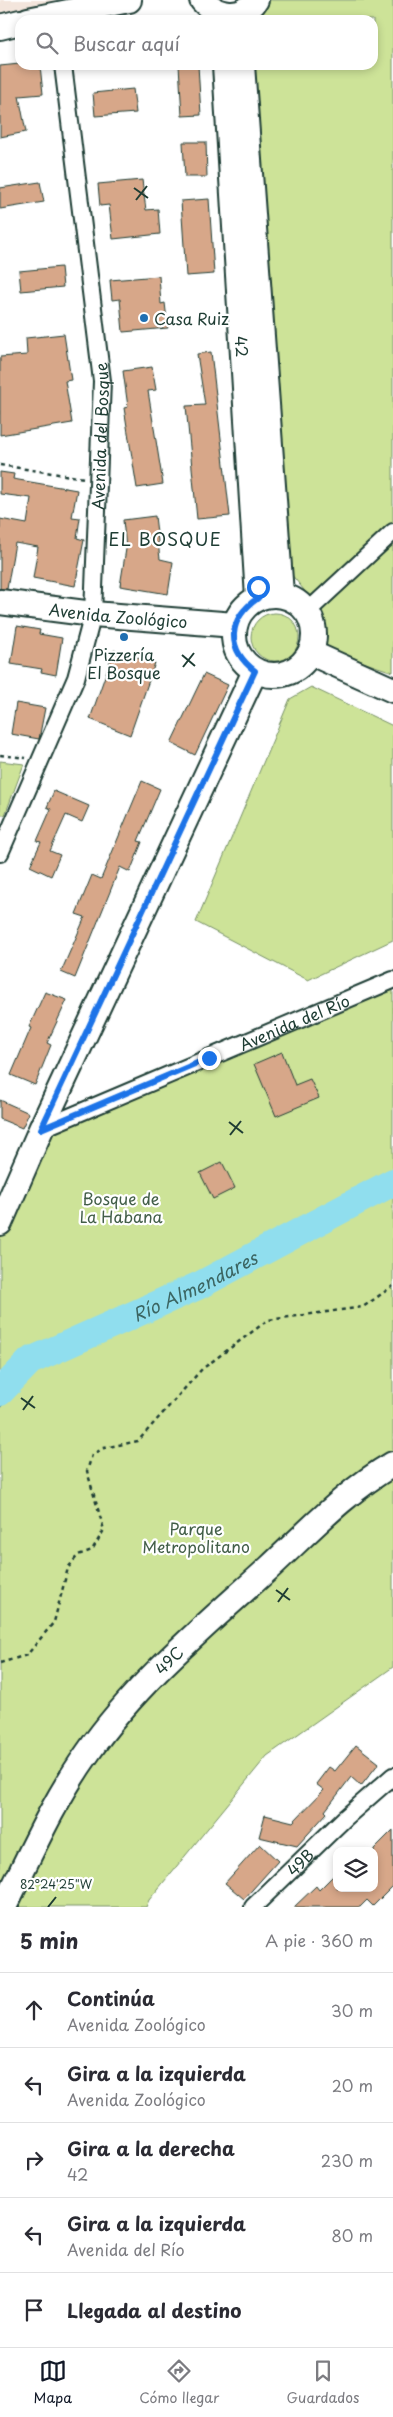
<!DOCTYPE html>
<html lang="es">
<meta charset="utf-8">
<style>
body{margin:0;font-family:"Playpen Sans",sans-serif;background:#f2f2f3;color:#2b2b33}
.controls{position:absolute;right:15px;bottom:15px;display:grid;overflow:hidden;border-radius:10px;box-shadow:0 2px 8px #0003}
.controls button{width:45px;height:45px;display:grid;place-items:center;padding:0;border:0;border-bottom:1px solid #e1e1e2;background:#fff;color:#2b2b33;font:25px sans-serif}
.stop{position:absolute;width:15px;height:15px;margin:-11px;border:4px solid #1a73e8;border-radius:50%;background:#fff}
.stop.end{background:#1a73e8;border-color:#fff;box-shadow:0 1px 5px #0008}
.list{margin:0;padding:0;list-style:none}
h2{display:flex;justify-content:space-between;align-items:center;height:65px;margin:0;padding:0 20px;font-size:21px}
h2 small{font-size:16px;font-weight:400;color:#7c7c81}
.list li{display:grid;grid-template-columns:32px 1fr auto;gap:15px;align-items:center;box-sizing:border-box;height:75px;padding:0 20px;border-top:1px solid #e1e1e2}
.list b{display:block;font-size:19px;white-space:nowrap}
.list p{margin:0;font-size:16px;white-space:nowrap;color:#7c7c81}
.list em{font-size:16px;font-style:normal;color:#7c7c81}
.icon{flex:none;width:28px;height:28px;fill:none;stroke:currentColor;stroke-width:2;stroke-linecap:round;stroke-linejoin:round}
.map{position:relative;flex:none;width:393px;height:1907px;overflow:hidden}
.search{position:absolute;background:#fff;box-shadow:0 2px 8px #0003;left:15px;right:15px;top:15px;height:55px;display:flex;align-items:center;gap:12px;box-sizing:border-box;padding:0 18px;border-radius:15px;color:#7c7c81;font-size:19px}
.sheet{height:440px;background:#fff}
nav{display:flex;justify-content:space-around;align-items:center;box-sizing:border-box;height:70px;border-top:1px solid #e1e1e2;background:#fff;font-size:14px;color:#7c7c81}
nav a{display:grid;justify-items:center;gap:2px}
nav .on{color:#111827}
.map>svg:first-child{display:block}
.built{fill:#f3e5dc}
.green{fill:#cde398;stroke:#769066}
.water{fill:#90deee;stroke:#639ea4}
.lines{fill:none;stroke-linecap:round;stroke-linejoin:round}
.river{stroke:#90deee;stroke-width:28}
.building{fill:#d7a789;stroke:#1f3d34}
.street-casing{stroke:#1f3d34;stroke-width:20}
.secondary-casing{stroke:#1f3d34;stroke-width:28}
.path{stroke:#1f3d34;stroke-width:2.5;stroke-dasharray:4 4;stroke-linecap:butt}
.street{stroke:#fff;stroke-width:16}
.secondary{stroke:#fff;stroke-width:24}
.route{stroke:#1a73e8;stroke-width:6}
.ticks{fill:none;stroke:#1f3d34;stroke-width:2}
.poi-dot{fill:#1f6fb2;stroke:#fff;stroke-width:2}
.labels{text-anchor:middle;dominant-baseline:central;stroke-width:4.5;stroke-linejoin:round;paint-order:stroke}
.poi-label{font-size:16px;fill:#1f3d34;stroke:#fff;text-anchor:start}
.street-label{font-size:16px;fill:#1f3d34;stroke:#fff}
.park-label{font-size:16px;fill:#425e48;stroke:#fff}
.neighbourhood-label{font-size:18px;letter-spacing:1px;fill:#1f3d34;stroke:#fff}
.water-label{font-size:18px;font-style:italic;fill:#3b6562;stroke:#fff}
.ticks-label{font-size:12px;text-anchor:middle;fill:#1f3d34;stroke:#fff;stroke-width:4.5;stroke-linejoin:round;paint-order:stroke}
</style>
<div class="map">
<svg width="393" height="1907" viewBox="0 0 393 1907">
<rect width="100%" height="100%" fill="#fff"/>
<filter id="ink" filterUnits="userSpaceOnUse"><feTurbulence type="fractalNoise" baseFrequency=".02" numOctaves="2"/><feDisplacementMap in="SourceGraphic" scale="10" xChannelSelector="R" yChannelSelector="G"/><feConvolveMatrix kernelMatrix="1 2 1 2 8 2 1 2 1" color-interpolation-filters="sRGB"/></filter>
<g filter="url(#ink)">
<path class="built" d="M0,0H58L0,15Z"/>
<path class="green" d="M258,0H393V672L326,650L316,605L283,564L245,65H373V20H242Z
M251 637a24 24 0 1 1 48 0a24 24 0 1 1-48 0Z
M311,687L393,726V940L308,980L196,922L290,699Z
M0,761L24,764L5,815H0Z
M393,981V1667L267,1756L149,1900L146,1907H0V1408L11,1396L29,1362L0,1382V1211L41,1129Z"/>
<path class="water" d="M30,1361L11,1396L0,1408V1382Z"/>
<g class="lines">
<path class="river" id="s1" d="M0,1392L30,1361L200,1285L393,1182"/>
</g>
<path class="building" d="M20,64L40,65L43,94L19,96L26,132L0,137V66Z
M179,65H198L201,115L182,116Z
M133,89L136,113L95,116L93,93Z
M183,142H206L207,177H185Z
M142,180L146,210L158,209L160,234L113,239L109,205L100,206L98,184Z
M40,182L44,202L0,209V188Z
M209,199L214,274L186,276L181,201Z
M61,267L63,287L21,291L19,271Z
M159,276L161,304L165,303L168,328L123,332L120,299L112,300L110,280Z
M64,334L71,380L65,381L72,423L0,435V357L27,355L26,338Z
M211,352L230,516L197,519L186,406L205,405L197,354Z
M152,367L156,390L148,391L163,484L137,488L124,408L128,407L123,371Z
M0,472L14,474L13,479L77,490L72,517L80,518L77,538L84,540L75,586L33,578L38,547L15,543L7,589H0V519L27,524L31,498L0,494Z
M155,516L160,559L173,562L168,594L120,586L126,549L123,520Z
M17,626L40,630L39,634L62,638L56,675L41,672L42,669L11,664Z
M114,650L155,663L130,735L90,719Z
M204,674L228,685L195,755L171,743Z
M16,703L45,708L39,739L11,734Z
M142,781L160,789L138,841L142,842L130,872L120,867L75,978L61,972L85,917L76,914L92,875L101,879Z
M54,791L89,806L82,822L66,815L50,851L60,855L51,876L30,866L41,842L37,841L51,809L47,807Z
M45,992L67,1000L47,1043L51,1045L35,1085L11,1075L31,1028L29,1027Z
M282,1052L295,1085L310,1079L319,1098L276,1116L254,1064Z
M0,1100L29,1113L22,1128L0,1119Z
M222,1162L235,1188L213,1199L200,1173Z
M356,1745L379,1763L361,1786L351,1777L325,1811L327,1813L297,1846L259,1837L265,1815L293,1822L324,1790L316,1784L329,1767L335,1771Z
M393,1830V1886L373,1906L367,1900L360,1907H294L316,1886L319,1890L337,1872V1888H374V1849Z
M260,1844L278,1861L244,1899L225,1883Z"/>
<g class="lines">
<defs>
<g id="street">
<path d="M307,612L393,532"/>
<path id="s2" d="M0,853L76,678L93,614L102,381L63,65"/>
<path id="s3" d="M41,1129L393,980"/>
<path id="s4" d="M253,1907L345,1818L393,1776"/>
</g>
<g id="secondary">
<path d="M202,0C216,16 243,21 256,0"/>
<path d="M28,20L129,0"/>
<path d="M0,27L20,22"/>
<path id="s5" d="M225,65L258,598"/>
<path d="M242,65L281,594"/>
<circle cx="274" cy="635" r="40"/>
<path id="s6" d="M0,602L93,614L235,625"/>
<path d="M311,653L393,690"/>
<path d="M0,1223L41,1129L255,671"/>
<path id="s7" d="M4,1907C30,1855 53,1802 87,1754C136,1683 205,1626 269,1568C308,1532 346,1491 393,1464"/>
</g>
</defs>
<use href="#street" class="street-casing"/>
<use href="#secondary" class="secondary-casing"/>
<path class="path" d="M0,465L84,478
M0,755L26,758
M0,1663L27,1655L54,1622L68,1568L78,1555L92,1550L104,1530L87,1471L92,1455L104,1448L138,1441L202,1369L268,1320L363,1307L393,1286"/>
<use href="#street" class="street"/>
<use href="#secondary" class="secondary"/>
</g>
</g>
<g class="lines" filter="url(#ink)">
<path class="route" d="M209,1058L41,1129L255,671C225,648 228,619 258,598V587"/>
</g>
<path class="ticks" d="M134,188L148,198M136,200L147,186M182,655L195,666M183,667L194,653M229,1122L243,1133M230,1135L241,1121M21,1398L35,1408M23,1410L33,1396M276,1590L290,1600M278,1602L288,1588M48,1907L56,1897"/>
<g class="poi-dot">
<circle cx="144" cy="318" r="5"/>
<circle cx="124" cy="637" r="5"/>
</g>
<g class="labels">
<g class="poi-label">
<text x="154" y="318">Casa Ruiz</text>
<text x="124" y="654" text-anchor="middle">Pizzería<tspan x="124" dy="18">El Bosque</tspan></text>
</g>
<g class="street-label">
<text stroke="none"><textPath href="#s5" startOffset="282">42</textPath></text>
<text stroke="none"><textPath href="#s2" startOffset="435">Avenida del Bosque</textPath></text>
<text stroke="none"><textPath href="#s6" startOffset="119">Avenida Zoológico</textPath></text>
<text stroke="none"><textPath href="#s3" startOffset="275">Avenida del Río</textPath></text>
<text stroke="none"><textPath href="#s7" startOffset="299">49C</textPath></text>
<text stroke="none"><textPath href="#s4" startOffset="65">49B</textPath></text>
</g>
<g class="park-label">
<text x="121" y="1198">Bosque de<tspan x="121" dy="18">La Habana</tspan></text>
<text x="196" y="1528">Parque<tspan x="196" dy="18">Metropolitano</tspan></text>
</g>
<g class="neighbourhood-label">
<text x="165" y="538">EL BOSQUE</text>
</g>
<g class="water-label">
<text stroke="none"><textPath href="#s1" startOffset="224">Río Almendares</textPath></text>
</g>
</g>
<g class="ticks-label">
<text x="56" y="1889">82°24'25"W</text>
</g>
</svg>
<div class="controls">
<button><svg class="icon" aria-label="layers" viewBox="0 0 24 24"><path d="M12 4l9 5-9 5-9-5zM3 14l9 5 9-5"/></svg></button>
</div>
<div class="stop" style="left:258px;top:587px"></div>
<div class="stop end" style="left:209px;top:1058px"></div>
<div class="search"><svg class="icon" aria-label="search" viewBox="0 0 24 24"><circle cx="10" cy="10" r="6"/><path d="M15 15l6 6"/></svg>Buscar aquí</div>
</div>
<section class="sheet">
<h2>5 min<small>A pie · 360 m</small></h2>
<ul class="list">
<li><svg class="icon" aria-label="ahead" viewBox="0 0 24 24"><path d="M12 20V5M6 11l6-6 6 6"/></svg><div><b>Continúa</b><p>Avenida Zoológico</p></div><em>30 m</em></li>
<li><svg class="icon" aria-label="left" viewBox="0 0 24 24"><path d="M17 20v-9H6M10 6l-5 5 5 5"/></svg><div><b>Gira a la izquierda</b><p>Avenida Zoológico</p></div><em>20 m</em></li>
<li><svg class="icon" aria-label="right" viewBox="0 0 24 24"><path d="M7 20v-9h11M14 6l5 5-5 5"/></svg><div><b>Gira a la derecha</b><p>42</p></div><em>230 m</em></li>
<li><svg class="icon" aria-label="left" viewBox="0 0 24 24"><path d="M17 20v-9H6M10 6l-5 5 5 5"/></svg><div><b>Gira a la izquierda</b><p>Avenida del Río</p></div><em>80 m</em></li>
<li><svg class="icon" aria-label="arrive" viewBox="0 0 24 24"><path d="M6 21V4h12l-3 4 3 4H6"/></svg><div><b>Llegada al destino</b></div></li>
</ul>
</section>
<nav>
<a class="on"><svg class="icon" aria-label="map" viewBox="0 0 24 24"><path d="M3 6l6-2 6 2 6-2v14l-6 2-6-2-6 2zM9 4v14M15 6v14"/></svg>Mapa</a>
<a><svg class="icon" aria-label="directions" viewBox="0 0 24 24"><path d="M12 3l9 9-9 9-9-9zM9 14v-3h6M13 9l2 2-2 2"/></svg>Cómo llegar</a>
<a><svg class="icon" aria-label="saved" viewBox="0 0 24 24"><path d="M7 4h10v16l-5-4-5 4z"/></svg>Guardados</a>
</nav>
